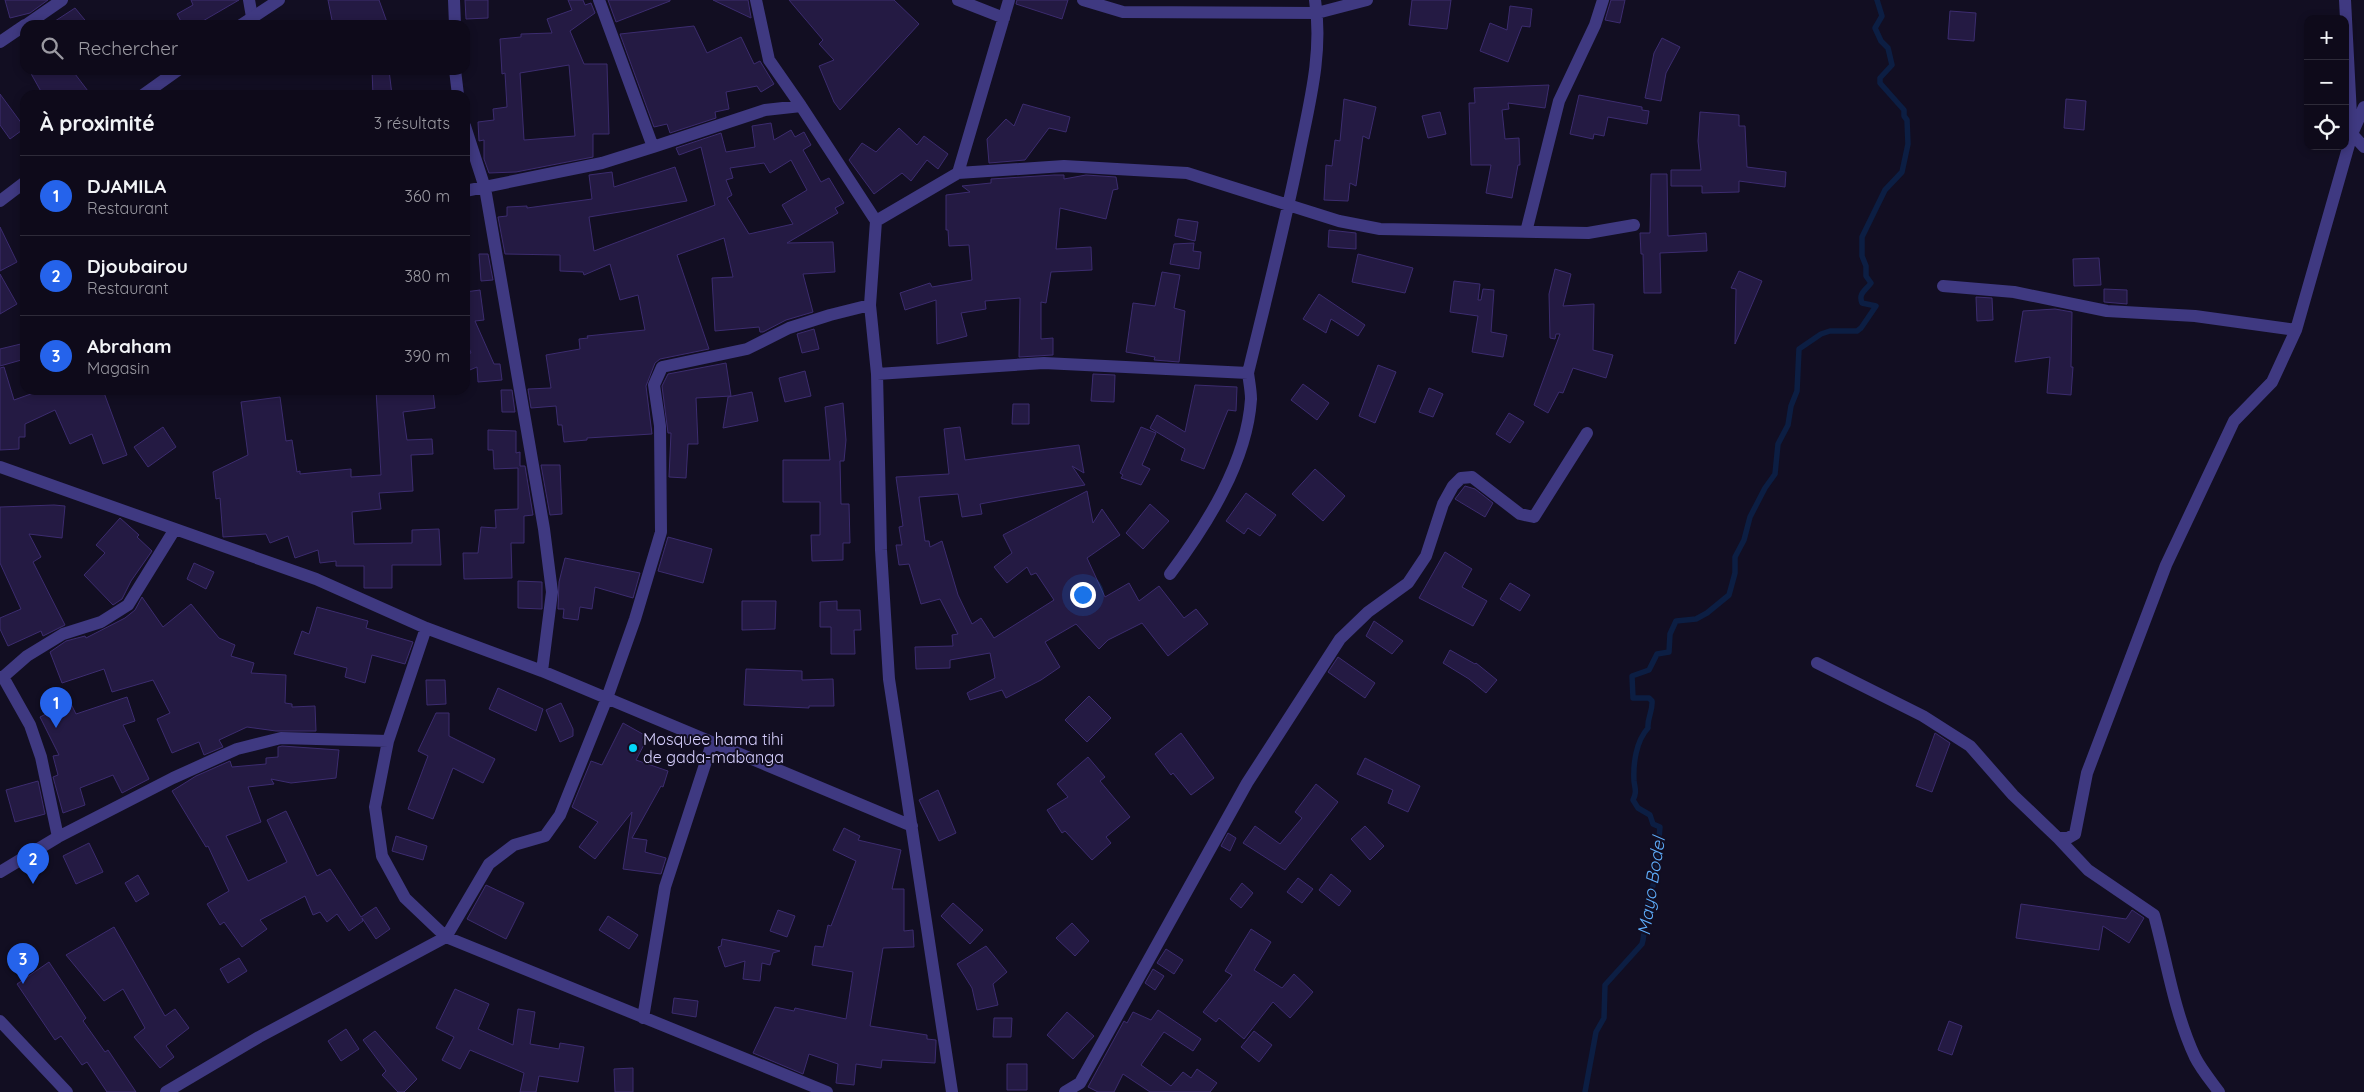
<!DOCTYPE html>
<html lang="fr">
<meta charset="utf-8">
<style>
body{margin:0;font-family:Quicksand,sans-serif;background:#171323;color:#f1f3f6}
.controls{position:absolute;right:15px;top:15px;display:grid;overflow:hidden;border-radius:10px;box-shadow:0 2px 8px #0003}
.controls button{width:45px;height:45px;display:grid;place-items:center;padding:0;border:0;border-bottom:1px solid #2e2b39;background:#0e0a1a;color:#f1f3f6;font:25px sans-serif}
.you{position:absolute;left:1082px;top:594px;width:18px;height:18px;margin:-12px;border:4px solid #fff;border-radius:50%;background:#1a73e8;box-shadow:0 0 0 8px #1a73e833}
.badge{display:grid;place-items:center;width:32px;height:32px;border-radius:50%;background:#2563eb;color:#fff;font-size:16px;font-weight:700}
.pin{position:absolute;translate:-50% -41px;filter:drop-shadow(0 1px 2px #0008)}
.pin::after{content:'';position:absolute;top:26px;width:18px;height:15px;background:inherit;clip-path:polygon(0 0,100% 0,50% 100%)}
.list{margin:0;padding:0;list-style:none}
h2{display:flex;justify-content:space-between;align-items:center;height:65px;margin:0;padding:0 20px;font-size:21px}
h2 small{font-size:16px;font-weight:400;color:#9b9aa2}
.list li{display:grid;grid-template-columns:32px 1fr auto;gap:15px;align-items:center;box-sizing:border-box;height:80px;padding:0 20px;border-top:1px solid #2e2b39}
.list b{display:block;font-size:19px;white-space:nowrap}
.list p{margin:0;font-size:16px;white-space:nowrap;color:#9b9aa2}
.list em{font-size:16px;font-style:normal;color:#9b9aa2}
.icon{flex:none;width:28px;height:28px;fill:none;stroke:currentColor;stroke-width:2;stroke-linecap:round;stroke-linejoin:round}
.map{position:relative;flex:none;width:2364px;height:1092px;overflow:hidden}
.search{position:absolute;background:#0e0a1a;box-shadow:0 2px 8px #0003;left:20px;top:20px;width:450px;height:55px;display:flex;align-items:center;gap:12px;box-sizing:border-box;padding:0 18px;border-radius:15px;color:#9b9aa2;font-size:19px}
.panel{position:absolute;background:#0e0a1a;box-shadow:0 2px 8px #0003;left:20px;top:90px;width:450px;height:305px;border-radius:15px}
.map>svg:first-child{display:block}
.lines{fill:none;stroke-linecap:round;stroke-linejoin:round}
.stream{stroke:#0c1e43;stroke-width:5.5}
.building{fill:#241a43;stroke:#3c2c6f;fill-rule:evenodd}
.minor{stroke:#3f3981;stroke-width:12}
.tertiary{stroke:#3f3981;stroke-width:12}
.poi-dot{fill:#03d6f8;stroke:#120e22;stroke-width:2}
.labels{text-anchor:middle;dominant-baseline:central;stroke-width:4;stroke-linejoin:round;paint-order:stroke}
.poi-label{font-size:16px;fill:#d7d0ff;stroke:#120e22;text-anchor:start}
.water-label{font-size:18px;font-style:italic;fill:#5faefd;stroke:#120e22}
</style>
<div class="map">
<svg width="2364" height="1092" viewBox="0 0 2364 1092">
<rect width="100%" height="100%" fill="#120e22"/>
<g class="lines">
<path class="stream" d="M1585,1092L1596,1032L1604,1018L1605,985L1642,944L1643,940L1648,904L1656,874L1660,827L1653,824L1650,815L1638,808L1633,800C1637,792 1635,789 1634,781C1633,764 1636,741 1648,728C1647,718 1653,711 1652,701L1649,698H1633L1632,676L1649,670L1657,654L1669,652L1670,634L1676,621L1696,619L1707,613L1729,595L1735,573V557L1744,540L1750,517L1765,488L1775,474L1778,444L1788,425L1791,406L1797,391L1799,349L1821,334L1830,331H1857L1861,328L1876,306L1862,303C1858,293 1866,290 1871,283L1866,276V266L1862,256V237L1885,190L1902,172L1908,144L1907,120L1904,116V110L1880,83V78L1892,65L1888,48L1881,41L1875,28L1882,16L1877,0"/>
</g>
<path class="building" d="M5,0H48L30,13L10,18Z
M191,0H239L196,25H183L177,14L193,5Z
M328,0H379L388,25H333Z
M465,0H488V18L466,19Z
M568,0H583L585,5L591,3L595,13L570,31L584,64H607L609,134H593V157L516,172L489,173L484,159V140L479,141L478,122L494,120L493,109L507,107L505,73L502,74L500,39L521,37V34L552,33L547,19L572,10ZM569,65L575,136L524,140L520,73Z
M608,0H670V1L616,22Z
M713,0H748L751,17V18Z
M789,0H894L919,24L840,110L834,102L819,66L834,60L819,44L823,40Z
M1017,0H1068L1062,19L1016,4Z
M1412,0H1451L1447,29L1409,25Z
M1611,0H1625L1620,23L1605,20Z
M1510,6L1532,9L1530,27L1522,26L1508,62L1480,51L1490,23L1507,30Z
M75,8L89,25H49Z
M1950,11L1976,13L1974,41L1948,39Z
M694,26L707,53L741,37L754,64L760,61L774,84L761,92L757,86L726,92L729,109L715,112L716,118L670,133L667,124L654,127L620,34Z
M1662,38L1680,47L1666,73L1661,101L1645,98L1654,53Z
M29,70H72L91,95H43Z
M372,70H389L392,95H373Z
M1549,85L1545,108L1508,103L1509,109L1502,110L1505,139L1519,138L1520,165H1518L1512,198L1486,193L1491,165H1471L1469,103H1475L1474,88Z
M0,94L25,128L10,139L0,125Z
M1579,95L1642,107V110L1649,111L1647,124L1608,117L1604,136L1594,134L1593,139L1570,134Z
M1344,99L1376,107L1369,139L1363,136L1356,186L1350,183L1348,201L1324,200L1326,165L1332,166L1335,140L1340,141Z
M2066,99L2086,101L2084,130L2064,128Z
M1023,104L1070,117L1066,132L1049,128L1025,160L989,163L987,139L1006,119L1014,126Z
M1440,112L1446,134L1428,138L1422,116Z
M1700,112L1739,115V126H1745L1747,167L1786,172L1785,187L1739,181V192L1702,193V186H1671V170H1701L1698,141Z
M771,123L774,140L791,130L795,137L804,132L811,145L803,150L821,182L829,178L844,203L835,208L838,213L787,243L833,242L835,272L803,274L813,312L786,320L763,332H760L759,327L715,331L712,278L733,277L724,238L677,255L709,349L660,359L655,363L646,386L652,434L587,438V440L564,442L562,425H558L556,406L531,408L528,389L551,388L546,355L580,349L579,339L588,338L587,336L645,330L638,295L620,300L610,264L584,275L583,272L560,271V255L505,254L498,217L507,216V207L527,206V208L592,199L589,175L612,172L614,187L675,167L687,201L589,217L594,251L715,205L701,147L679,155L676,148L721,133L726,152L755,147L752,126ZM791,160L807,190L782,205L793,224L749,234L727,198L732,195L726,180L733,178L730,168L764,163L770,173Z
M899,128L917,145L924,136L948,154L938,169L927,160L911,181L902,173L874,194L849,160L862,143L876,152Z
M1651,174H1667L1668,236L1706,233L1707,251L1660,253L1661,293H1644L1643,254H1641L1640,233H1650Z
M1054,175H1064V179L1086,175L1116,177L1118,189L1113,190L1106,219L1060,208L1056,249L1091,247L1092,270L1051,272L1046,303L1041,302V339L1053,338V355L1019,357L1020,298L985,301L986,309L961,313L967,336L937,344L936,300L905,310L900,293L930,283L932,287L972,280L969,245L949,246L948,230H946V195L970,192L962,186L991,183V179Z
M1178,219L1198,222L1195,241L1175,236Z
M0,227L17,262L0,271Z
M1329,230L1356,233V249L1328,247Z
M1194,243L1193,251L1201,252L1199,269L1170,264L1174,244Z
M479,254H488L493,280L481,281Z
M1358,254L1413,268L1405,293L1352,282Z
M2099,258L2101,285L2074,286L2073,259Z
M1555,269L1571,274L1563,306L1594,304L1593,350L1613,355L1606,378L1573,368L1563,393L1559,392L1548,413L1534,405L1560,334H1556L1555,339L1550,338L1549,294Z
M1739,271L1762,281L1735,344L1736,289L1731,288Z
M1162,272L1180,275L1174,308L1185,311L1179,362L1154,360L1155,357L1126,352L1133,303L1155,306Z
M0,274L17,304L0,314Z
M1454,281L1480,284L1478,300H1481L1483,289L1494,290L1491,332L1507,335L1503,357L1472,352L1478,316L1450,312Z
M2104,289L2127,290V304L2104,302Z
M480,290L484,320L475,321L494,364H500L502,380L478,382L477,367L465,372V355L471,353L465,338V292Z
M1319,294L1365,325L1358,336L1331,319L1326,333L1303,319Z
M1976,297L1992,298L1993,320L1977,321Z
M2055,309L2072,312L2071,367H2073L2071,395L2047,393L2050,357L2015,362L2023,311Z
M814,329L819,349L802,353L797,334Z
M25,343V359L0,366V349Z
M726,363L731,396L696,398L698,444H688L686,478L669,477L671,433H668L662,386L668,374Z
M1378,365L1396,372L1375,423L1359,416Z
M4,367L14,400L42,390H103L127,455L103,464L92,434L70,444L55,410L25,424V437H19V449L0,450V368Z
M805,371L811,396L785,402L779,378Z
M1093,374L1115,375L1114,402L1091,401Z
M1303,384L1329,403L1317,420L1291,400Z
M1195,385L1237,387L1236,411L1228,410L1204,469L1181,460L1185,449L1150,428L1157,415L1185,432Z
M1429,388L1443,394L1433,417L1419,412Z
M376,390H407L408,394L433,391L435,408L403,412L407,440L432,439L433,454L411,455L413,491L379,493L381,509L352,512L354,544L412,543V530L439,529L441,565H392V588H364V566H336V561L320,563L318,550L295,558L288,536L270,543L266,534L223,537L220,498L216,499L213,472L248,455L241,402L280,397L286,441L292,440L297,472L300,471V474L351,469V477L381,475Z
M501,390H512L515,412H502Z
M752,392L758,421L723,428L728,397Z
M843,403L846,440L844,461H840L841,504H849L850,543H843V560L812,561L811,535H820V502H783V460H830L825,407Z
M1013,404H1029V424H1012Z
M1509,413L1524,422L1510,443L1496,434Z
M163,427L176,447L148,467L134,447Z
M960,427L965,460L1079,445L1084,473L1072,466L1085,485L980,504L982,514L962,517L958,494L919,497L925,541H929L930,547L942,541L958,595L972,624L981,618L994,638L1054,600L1036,573L1031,575L1027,567L1007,583L994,567L1012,553L1003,535L1087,491L1093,523L1102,509L1120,535L1087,558L1105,597L1129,583L1139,601L1159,586L1184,618L1196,609L1208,624L1168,656L1142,623L1108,640L1099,649L1076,624L1045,642L1060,667L1041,680L1006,698L1002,690L970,700L967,693L995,678L990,653L950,660V668L916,669L915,647L953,646L952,635L958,634L940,599L921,604L909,564L899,565L896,545H902L899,527L903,526L896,477L949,474L944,429Z
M1141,427L1156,433L1142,465L1150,469L1141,485L1121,478L1123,475L1120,473Z
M488,430L516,431V453L520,452V466H525L533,515L524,516V543H511L512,578L464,579L463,553H478L481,527L496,528L495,510L518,509V468L494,469L493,450H488Z
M541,465H560L562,514L550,515Z
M1315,469L1345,496L1323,521L1292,494Z
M1465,486L1475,489L1493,503L1485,517L1455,499Z
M1246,493L1276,515L1260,536L1248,528L1244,534L1226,521Z
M1150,504L1169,521L1143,549L1126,533Z
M54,505L65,506L62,538L29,534L41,557L33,562L65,625L43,636L41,631L8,646L0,629V618L21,609L0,563V507Z
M120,518L139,535L137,537L152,551L131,581L122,599L113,605L84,575L105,553L96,545Z
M668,537L712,549L703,583L658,571Z
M1445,552L1472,569L1462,587L1487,601L1473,626L1419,598Z
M565,558L640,573L633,598L595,587L592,609L580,607L578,620L563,618L564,609H558L559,582Z
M194,563L214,572L206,589L187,579Z
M518,581L542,582V609L518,608Z
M1510,583L1530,595L1520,611L1500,599Z
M142,597L163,627L191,604L219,638L235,645L231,656L254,663L251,673L286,675L285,703L292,704V707L315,706L316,731H276L247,727L219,740L223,747L204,755L199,742L172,753L157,719L170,713L153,680L112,692L104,669L62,683L50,652L66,641L85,636L86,638L125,618L135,610Z
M742,601H776L775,629L742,630Z
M837,601V610H860L861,630H854L855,654H831V627H820V602Z
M317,607L368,621L366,628L413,642L405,664L372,655L365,683L345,677L347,668L294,654L302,631L309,634Z
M1374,621L1403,641L1392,654L1366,636Z
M1450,650L1475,664L1476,663L1497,680L1486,693L1469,679L1443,663Z
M1338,657L1375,683L1365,698L1328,672Z
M746,669L802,671V680L833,679L834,706H809V708L744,705Z
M426,680H445L446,704L427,705Z
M498,688L543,709L536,731L489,709Z
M1089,696L1111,718L1087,742L1065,720Z
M127,697L135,721L123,725L149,779L122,793L113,775L80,788L85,805L63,813L53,777L58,775L53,756L59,755L40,717L70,702L76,714Z
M561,703L573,729V736L560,742L546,710Z
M436,713H449V736L495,759L483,783L453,768L433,819L408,809L428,756L418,751Z
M623,723L648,737L636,760L668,771L663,787L661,786L632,838L647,840L645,852L666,858L661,874L623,869L632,812L595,859L579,847L598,822L572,807L591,761L602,765Z
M1181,733L1214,778L1191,795L1173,773L1171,775L1155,754Z
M1935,733L1950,743L1932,792L1916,786Z
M282,746L339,750L336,778L291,783L271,779L274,784L248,787L261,822L226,836L248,881L287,862L267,820L286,811L317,876L330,869L361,917L376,907L390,929L376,939L362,918L363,921L349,931L337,914L327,922L320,912L313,915L305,896L260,920L267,929L242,947L224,922L220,925L207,904L229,891L208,846L206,847L172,791L196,776L230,761L232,767L266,764V758L278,757V747Z
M1088,757L1105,777L1100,781L1130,817L1106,837L1111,843L1092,860L1065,831L1062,833L1047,810L1068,797L1057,784Z
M1365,758L1420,786L1408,812L1388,803L1393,790L1357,774Z
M38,781L45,814L15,822L6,790Z
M1316,784L1338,802L1285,870L1243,843L1255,826L1280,844L1302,818L1295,812Z
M938,790L956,833L939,841L919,800Z
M1365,826L1384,846L1370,860L1351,839Z
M844,828L860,836L858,840L901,850L892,889H904V931L913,930L914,947L883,948L870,1026L927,1035V1039L936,1040V1043L935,1063L882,1060L881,1068L856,1064L854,1085L836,1083L838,1064L809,1054L803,1074L753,1053L775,1007L794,1011L795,1008L846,1019L853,972L812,965L815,946L823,947L828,925L831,926L856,861L833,850Z
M1228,833L1236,838L1230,851L1221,846Z
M396,836L427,846L423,860L392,851Z
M89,843L103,872L76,884L63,856Z
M1331,874L1351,891L1339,906L1319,890Z
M138,875L149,894L136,902L125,883Z
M1298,878L1313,889L1302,903L1287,892Z
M1242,883L1253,893L1241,908L1230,899Z
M486,885L524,903L506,939L467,919Z
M953,903L983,930L970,944L941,916Z
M2021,904L2126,919L2132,910L2144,918L2129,943L2103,926L2099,950L2016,938Z
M778,910L795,916L787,937L770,931Z
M608,916L638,935L629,949L599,930Z
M1072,923L1089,941L1075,956L1056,938Z
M114,927L165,1016L175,1009L189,1028L166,1046L174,1057L160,1068L134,1037L145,1028L123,989L104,1001L66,955Z
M1251,929L1271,942L1254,970L1282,988L1294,974L1313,992L1290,1018L1273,1002L1244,1039L1219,1018L1216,1022L1203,1012L1232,975L1225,971Z
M722,939L762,947L780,951L773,953L770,965L762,963L760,981L743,979L745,961L725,967L718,947L721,946Z
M986,946L1007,972L993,984L998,1005L977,1010L972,988L957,964Z
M1166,949L1183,960L1174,974L1157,963Z
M239,958L247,971L228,983L220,969Z
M49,962L86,1018L83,1021L105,1052L108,1050L136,1092H107L87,1062L82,1065L61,1036L55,1040L17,984Z
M1153,969L1164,976L1155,990L1145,983Z
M455,989L489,1004L478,1029L513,1045L518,1009L535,1012L530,1044L559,1049L560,1043L584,1047L578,1082L539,1076L536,1092H520L524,1073L470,1050L460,1069L442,1060L454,1037L436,1028Z
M674,998L698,1001L696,1017L672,1013Z
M1158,1010L1201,1039L1193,1051L1164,1032L1141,1065L1171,1086L1183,1072L1191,1078L1197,1069L1217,1083L1210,1092H1150L1123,1074L1114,1092H1098L1088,1087L1124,1021L1127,1023L1133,1012L1151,1020Z
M1067,1012L1094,1036L1073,1059L1047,1035Z
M994,1018H1012L1011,1037H993Z
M1949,1021L1962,1026L1952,1055L1938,1050Z
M346,1029L359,1049L341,1061L328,1041Z
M375,1031L417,1079L404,1092H398L382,1075L386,1071L363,1040Z
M1254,1031L1272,1045L1259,1062L1241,1047Z
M1007,1064H1027V1090H1007Z
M633,1068V1092H615L614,1069Z"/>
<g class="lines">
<path class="minor" d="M249,0L252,17
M454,0L455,25
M599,0L653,147L765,110L801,106L876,221L870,305L877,374L881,550L889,679L952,1092
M756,0L769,60L801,106
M958,0L1004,18
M1083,0L1123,12L1317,13L1367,0
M2345,0L2352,134L2364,147
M26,25L62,0
M0,42L25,25
M455,70L458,95
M465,126L485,188L544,529L552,592L542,671
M958,173L1064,166L1187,173L1339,221L1380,229L1588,233L1634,225
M465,191L602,163L653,147
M876,221L958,173L1009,0
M1526,232L1559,101L1595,25L1603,0
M1943,286L2014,292L2107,311L2195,316L2296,330
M877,374L1044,363L1248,373
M0,467L316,579L426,628L542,671L912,826
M1170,574C1206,526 1247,462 1251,399C1251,391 1249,381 1248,373C1266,299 1285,225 1300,150C1310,101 1323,51 1315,0
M1817,663L1923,716L1970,746L2013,795L2058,838H2068L2075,834L2087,773L2166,565L2234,421L2272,382L2296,330L2352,134L2364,107
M0,677H3L30,725L41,757L58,837
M3,677L27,656L63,634L101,622L128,605L175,529
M388,741L375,807L382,856L405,898L446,937L489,864L514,845L545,836L560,815L607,698L635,619L661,532L660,426L654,385L662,367L747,349L789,328L830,315L870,305
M2058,838L2088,870L2154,915C2167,962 2174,1012 2195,1057C2201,1069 2211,1081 2219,1092
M0,872L58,837L173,778L237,749L281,738L388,741L426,628
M643,1018L665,887L712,743
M166,1092L259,1037L446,937L827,1092
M1065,1092L1080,1083L1247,783L1340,639L1368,612L1408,583L1426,556L1443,504L1453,486L1461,478L1472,477L1520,514L1534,517L1587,433"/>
<path class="tertiary" d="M241,25L279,0
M143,95L178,70
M0,201L25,182
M0,1021L67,1092"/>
</g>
<circle class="poi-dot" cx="633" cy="748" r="5"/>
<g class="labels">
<g class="poi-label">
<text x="643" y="739">Mosquee hama tihi<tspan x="643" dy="18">de gada-mabanga</tspan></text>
</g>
<g class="water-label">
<text transform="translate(1651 886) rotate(-81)">Mayo Bodel</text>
</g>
</g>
</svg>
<div class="controls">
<button>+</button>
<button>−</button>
<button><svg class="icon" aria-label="locate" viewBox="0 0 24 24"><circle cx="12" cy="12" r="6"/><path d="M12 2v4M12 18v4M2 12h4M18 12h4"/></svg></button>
</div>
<div class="you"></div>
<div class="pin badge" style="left:56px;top:728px">1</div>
<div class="pin badge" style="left:33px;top:884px">2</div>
<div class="pin badge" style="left:23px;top:984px">3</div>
<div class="search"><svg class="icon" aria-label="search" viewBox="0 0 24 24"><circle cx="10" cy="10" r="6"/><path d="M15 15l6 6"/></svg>Rechercher</div>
<section class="panel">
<h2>À proximité<small>3 résultats</small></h2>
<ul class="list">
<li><span class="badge">1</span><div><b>DJAMILA</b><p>Restaurant</p></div><em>360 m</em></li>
<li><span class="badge">2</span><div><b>Djoubairou</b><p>Restaurant</p></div><em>380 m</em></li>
<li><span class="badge">3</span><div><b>Abraham</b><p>Magasin</p></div><em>390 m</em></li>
</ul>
</section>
</div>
